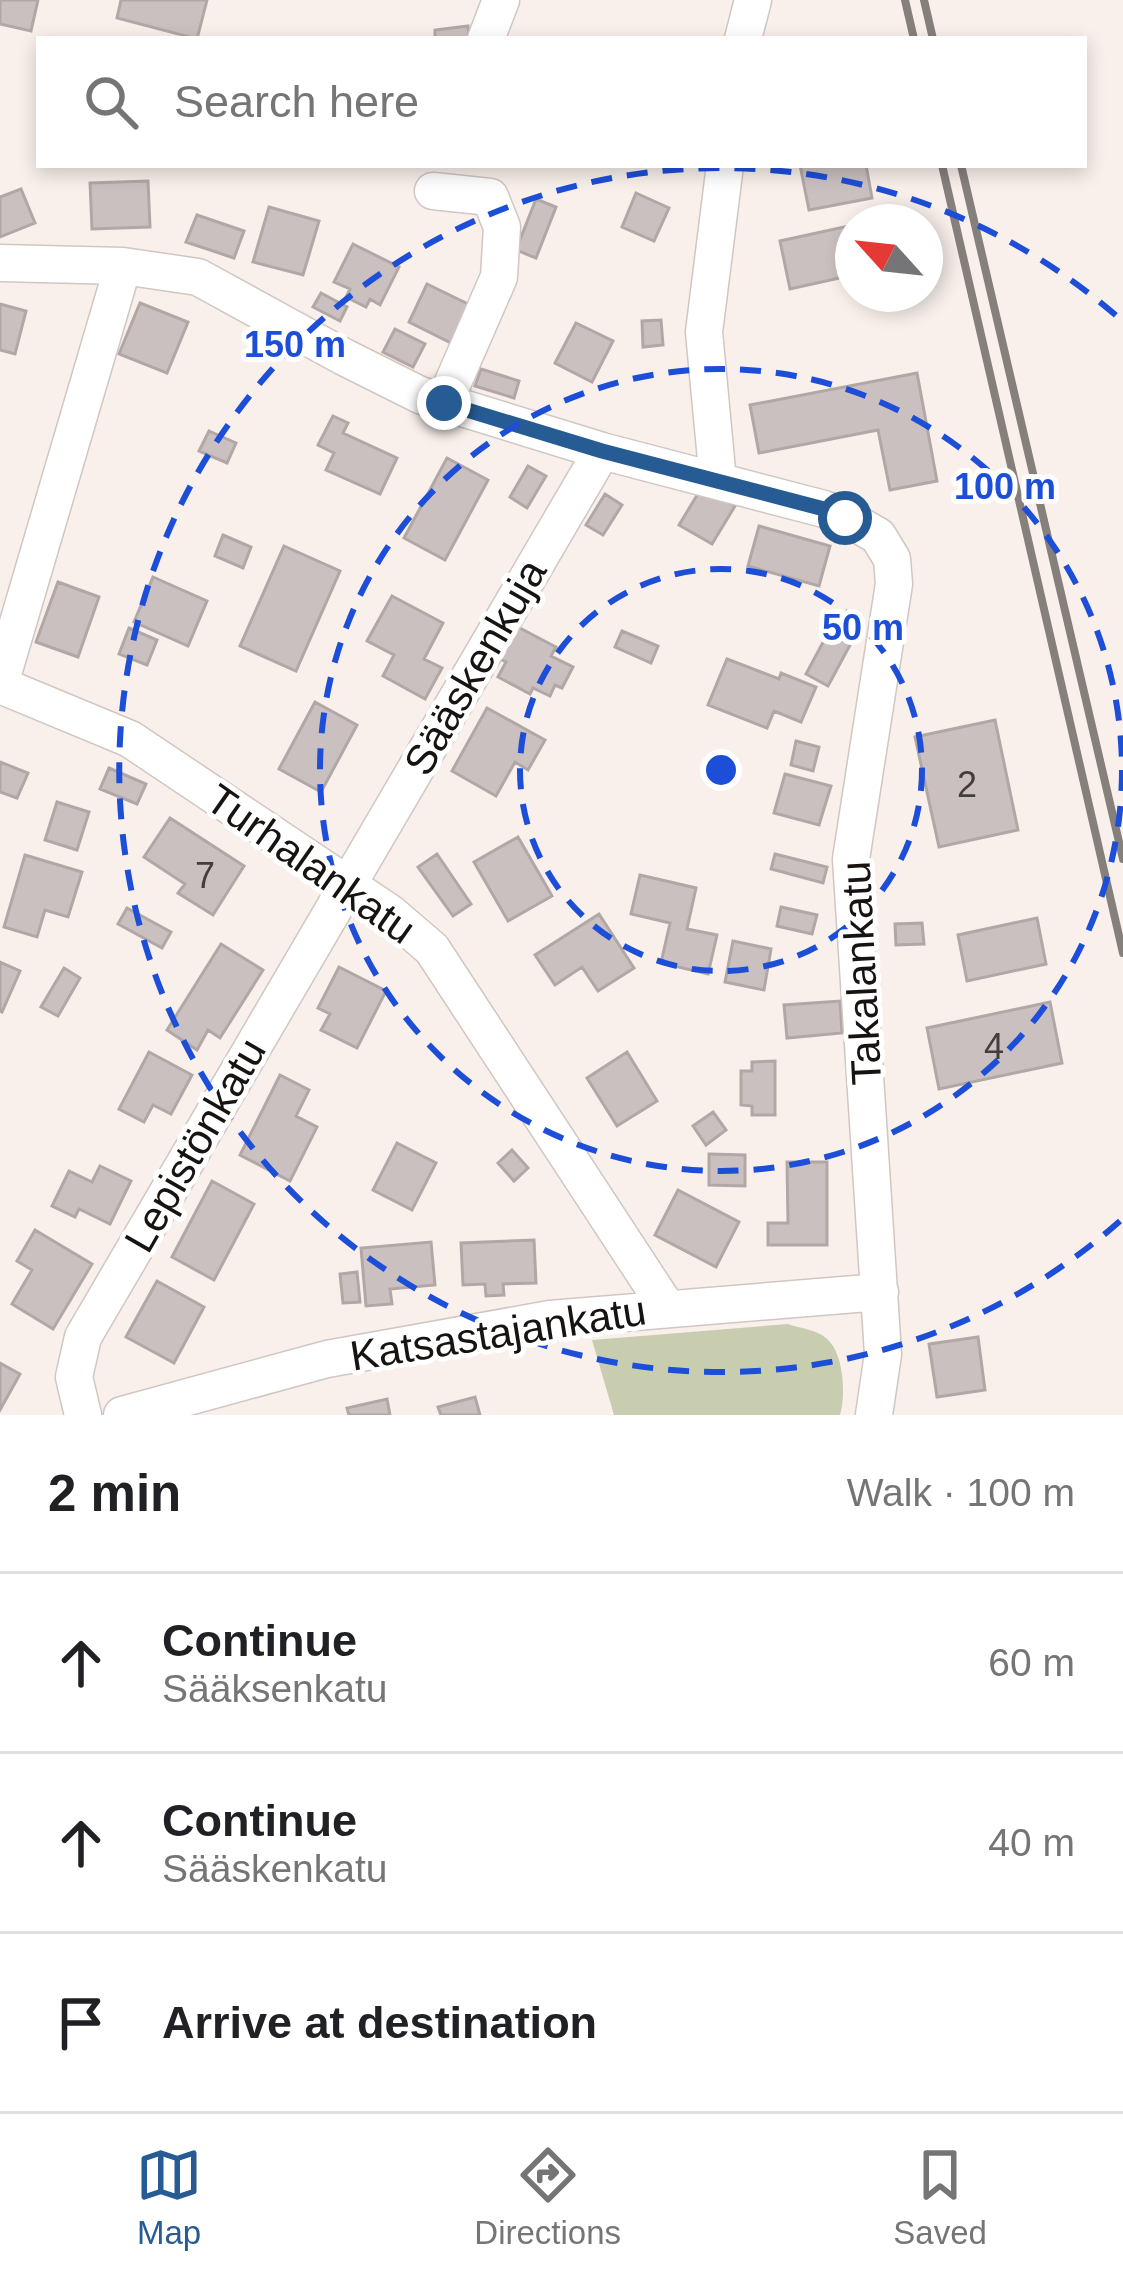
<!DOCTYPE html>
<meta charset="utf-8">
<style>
body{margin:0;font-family:Arial,sans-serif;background:#f2f2f2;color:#202124}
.compass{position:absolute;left:835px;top:204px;width:108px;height:108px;border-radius:50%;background:#fff;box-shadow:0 6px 18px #0003;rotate:297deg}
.stop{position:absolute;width:36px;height:36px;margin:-27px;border:9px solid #265b94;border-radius:50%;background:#fff}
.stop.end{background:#265b94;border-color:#fff;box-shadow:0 3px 12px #0008}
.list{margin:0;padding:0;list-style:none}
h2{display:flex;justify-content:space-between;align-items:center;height:156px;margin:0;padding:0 48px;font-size:51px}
h2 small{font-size:39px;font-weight:400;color:#757577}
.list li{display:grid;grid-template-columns:78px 1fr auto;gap:36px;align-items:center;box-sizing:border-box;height:180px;padding:0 48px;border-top:3px solid #e0e0e0}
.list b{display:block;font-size:45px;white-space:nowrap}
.list p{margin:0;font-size:39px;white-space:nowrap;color:#757577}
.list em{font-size:39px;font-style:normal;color:#757577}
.icon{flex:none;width:66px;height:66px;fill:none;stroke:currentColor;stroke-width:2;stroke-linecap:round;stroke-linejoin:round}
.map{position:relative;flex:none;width:1123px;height:1415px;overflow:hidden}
.search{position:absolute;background:#fff;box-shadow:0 6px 18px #0003;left:36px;right:36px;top:36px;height:132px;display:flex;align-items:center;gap:30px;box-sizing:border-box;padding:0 42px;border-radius:0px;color:#757577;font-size:45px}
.sheet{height:696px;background:#fff}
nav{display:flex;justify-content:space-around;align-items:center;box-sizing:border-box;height:168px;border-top:3px solid #e0e0e0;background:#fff;font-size:33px;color:#757577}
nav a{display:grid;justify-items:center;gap:6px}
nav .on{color:#265b94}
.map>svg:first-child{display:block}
.green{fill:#c9cdb0}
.building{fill:#cbc0c0;stroke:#b2a7a7;stroke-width:3}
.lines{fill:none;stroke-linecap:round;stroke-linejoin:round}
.minor-casing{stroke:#d0c7c2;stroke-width:39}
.minor{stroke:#fff;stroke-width:36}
.rail{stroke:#86807d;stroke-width:8}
.route{stroke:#265b94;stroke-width:15}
.ring{fill:none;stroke:#1d4ed8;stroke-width:6;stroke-dasharray:21 15}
.labels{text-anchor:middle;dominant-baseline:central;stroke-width:10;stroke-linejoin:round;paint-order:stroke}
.number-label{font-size:36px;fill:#433e3d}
.street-label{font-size:42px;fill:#161311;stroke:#fff}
.centre{fill:#1d4ed8;stroke:#fff;stroke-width:6}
.ring-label{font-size:36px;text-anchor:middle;font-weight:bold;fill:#1d4ed8;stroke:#fff;stroke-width:10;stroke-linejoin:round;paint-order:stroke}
</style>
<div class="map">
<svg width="1123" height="1415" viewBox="0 0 1123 1415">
<rect width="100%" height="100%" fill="#f9f0eb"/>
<path class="green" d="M788,1324C799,1328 817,1330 826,1338C844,1352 846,1395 840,1415H614L592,1340Z"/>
<path class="building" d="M0,0H38L31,31L0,24Z
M121,0H207L197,39L117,18Z
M468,26L469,39H435V30Z
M800,165H866L872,198L809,210Z
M148,181L150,227L92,229L90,183Z
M21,189L35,223L0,237V197Z
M636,193L669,208L654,241L622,227Z
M536,199L556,207L536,258L516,250Z
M269,207L319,221L303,275L253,262Z
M197,215L244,231L234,258L186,242Z
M853,225V275L790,289L780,241Z
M353,244L399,267L380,305L370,299L366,307L346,297L350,289L334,282Z
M427,284L474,307L455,345L409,322Z
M321,293L347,307L340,321L313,307Z
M140,303L188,322L167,373L119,354Z
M0,304L26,311L15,354L0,350Z
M661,320L663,345L643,347L642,321Z
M576,323L613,341L592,382L555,363Z
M395,329L425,344L413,367L383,352Z
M481,369L519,381L514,398L475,386Z
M917,373L937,481L890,490L878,430L759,453L750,405Z
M333,416L348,423L343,433L397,458L380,494L326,470L334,453L318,445Z
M209,431L236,443L227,463L199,451Z
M447,458L488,480L445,560L404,538Z
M528,466L546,476L527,508L510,497Z
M702,487L735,506L712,544L679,525Z
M605,494L622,505L603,535L586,525Z
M759,526L830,546L819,586L748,566Z
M223,535L251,547L243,568L215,556Z
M284,546L340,571L296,671L240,646Z
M153,577L207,601L188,646L134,622Z
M58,582L99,597L78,657L36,642Z
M392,596L443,623L424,659L442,668L425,699L383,676L394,655L367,641Z
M516,626L556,647L551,656L573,667L562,688L555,685L550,696L533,688L530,694L498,677L506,662L500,659Z
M129,628L157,640L147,665L119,654Z
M622,631L658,646L651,663L615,647Z
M828,633L850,645L828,686L806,674Z
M727,659L779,679L781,673L816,687L801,722L774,711L767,728L708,705Z
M315,702L357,725L321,792L279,769Z
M487,708L545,740L528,770L515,762L496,796L452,771Z
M995,720L1018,830L939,847L915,737Z
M796,741L819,747L813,771L791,765Z
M0,762L28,773L17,798L0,792Z
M109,768L146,784L137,804L100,789Z
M785,774L831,786L819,825L774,813Z
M57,802L89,812L77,850L45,840Z
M170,818L244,866L213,915L178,893L185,884L144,857Z
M518,837L552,896L508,921L474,862Z
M437,854L471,904L453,916L418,867Z
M775,854L827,867L823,883L771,869Z
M25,855L82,872L68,917L45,910L37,937L4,927Z
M640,875L696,888L687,929L717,935L708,974L661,963L670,923L631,914Z
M781,907L817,915L812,934L777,926Z
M127,908L171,932L162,948L118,924Z
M599,914L634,968L598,991L582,967L555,985L535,955Z
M1037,918L1046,964L967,981L958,935Z
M922,923L924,944L896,945L895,924Z
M733,941L771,949L764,990L725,982Z
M221,944L263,970L220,1038L208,1030L197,1050L167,1030Z
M0,962L20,971L2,1012L0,1011Z
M339,967L386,991L357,1048L321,1030L330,1014L318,1008Z
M64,968L80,978L58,1016L41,1007Z
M840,1001L842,1033L787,1038L784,1005Z
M1050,1002L1062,1063L939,1089L927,1028Z
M149,1052L192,1075L171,1114L153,1105L144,1122L119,1109Z
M627,1052L657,1101L617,1126L587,1078Z
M775,1061V1115H752V1106L741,1105V1071H752V1062Z
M280,1075L309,1090L296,1116L317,1127L290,1181L240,1155Z
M713,1112L726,1130L706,1145L693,1126Z
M397,1143L436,1163L412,1210L373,1190Z
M512,1150L528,1168L514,1181L498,1163Z
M709,1154L745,1155V1186L709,1185Z
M787,1162H827V1245H768V1223H788Z
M100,1166L131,1181L110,1224L79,1209L75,1217L52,1206L69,1171L92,1182Z
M212,1181L254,1204L214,1280L172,1257Z
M678,1190L739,1222L716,1267L655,1235Z
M35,1230L92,1264L53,1329L12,1304L32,1270L17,1261Z
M534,1240L536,1283L503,1284L504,1295L486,1296L485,1284L463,1285L461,1243Z
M431,1242L435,1285L390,1289L392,1304L366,1306L361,1248Z
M357,1272L360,1302L343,1303L340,1274Z
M157,1281L204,1307L174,1363L126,1337Z
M978,1337L985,1390L937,1397L929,1344Z
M0,1363L20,1374L0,1410Z
M475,1397L480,1415H441L438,1407Z
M387,1399L390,1415H349L347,1408Z"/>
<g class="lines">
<defs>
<path id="minor" d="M486,39L501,0
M743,39L753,0
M433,191L490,197L502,227L499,277L444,403
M0,263L123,266L198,277L344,357L420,395L602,451L824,509L845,517L878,536L892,559L894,584L851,859L883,1354L874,1415
M718,481L704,332L725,165
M0,684L123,266
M0,685L130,739L390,913L432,949L667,1308
M83,1415L74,1377L83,1337L602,451
M122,1415L327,1359L550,1319L880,1292"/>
</defs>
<use href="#minor" class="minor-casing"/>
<use href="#minor" class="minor"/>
<path class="rail" d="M905,0L914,39
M924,0L933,39
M942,165L1123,953
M961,165L1123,859"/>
</g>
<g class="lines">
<path class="route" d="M444,403L602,451L824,509L845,518"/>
</g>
<g class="ring">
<circle cx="721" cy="770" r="201"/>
<circle cx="721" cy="770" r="401"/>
<path d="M1120 1221A602 602 0 1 1 1120 319"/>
</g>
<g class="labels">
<g class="number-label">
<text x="967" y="784">2</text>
<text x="205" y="875">7</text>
<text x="994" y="1046">4</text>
</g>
<g class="street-label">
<text transform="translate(475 667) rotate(-60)">Sääskenkuja</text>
<text transform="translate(311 864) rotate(35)">Turhalankatu</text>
<text transform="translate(861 973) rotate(-93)">Takalankatu</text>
<text transform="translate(195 1145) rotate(-60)">Lepistönkatu</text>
<text transform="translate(498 1333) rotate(-9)">Katsastajankatu</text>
</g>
</g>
<circle cx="721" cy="770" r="18" class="centre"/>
<g class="ring-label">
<text x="295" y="357">150 m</text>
<text x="1005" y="499">100 m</text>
<text x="863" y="640">50 m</text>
</g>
</svg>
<svg class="compass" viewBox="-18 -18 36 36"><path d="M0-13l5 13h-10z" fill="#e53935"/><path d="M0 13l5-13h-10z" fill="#757577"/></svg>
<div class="stop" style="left:845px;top:518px"></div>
<div class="stop end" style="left:444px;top:403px"></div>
<div class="search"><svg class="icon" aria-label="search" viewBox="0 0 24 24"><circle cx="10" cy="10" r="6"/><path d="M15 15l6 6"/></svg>Search here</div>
</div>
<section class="sheet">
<h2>2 min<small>Walk · 100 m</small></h2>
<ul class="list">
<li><svg class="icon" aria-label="ahead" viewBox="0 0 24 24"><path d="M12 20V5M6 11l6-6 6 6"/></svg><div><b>Continue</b><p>Sääksenkatu</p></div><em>60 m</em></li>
<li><svg class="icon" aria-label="ahead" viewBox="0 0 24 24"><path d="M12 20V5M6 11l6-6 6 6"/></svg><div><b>Continue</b><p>Sääskenkatu</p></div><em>40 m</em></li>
<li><svg class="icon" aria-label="arrive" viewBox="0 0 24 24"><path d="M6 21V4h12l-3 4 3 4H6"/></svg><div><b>Arrive at destination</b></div></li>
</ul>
</section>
<nav>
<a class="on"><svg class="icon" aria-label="map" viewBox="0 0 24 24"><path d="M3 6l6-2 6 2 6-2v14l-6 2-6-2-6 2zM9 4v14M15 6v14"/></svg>Map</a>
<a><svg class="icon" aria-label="directions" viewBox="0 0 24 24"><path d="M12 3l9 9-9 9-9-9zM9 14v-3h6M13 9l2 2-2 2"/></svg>Directions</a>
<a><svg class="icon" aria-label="saved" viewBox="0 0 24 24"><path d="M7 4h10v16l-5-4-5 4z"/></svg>Saved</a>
</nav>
